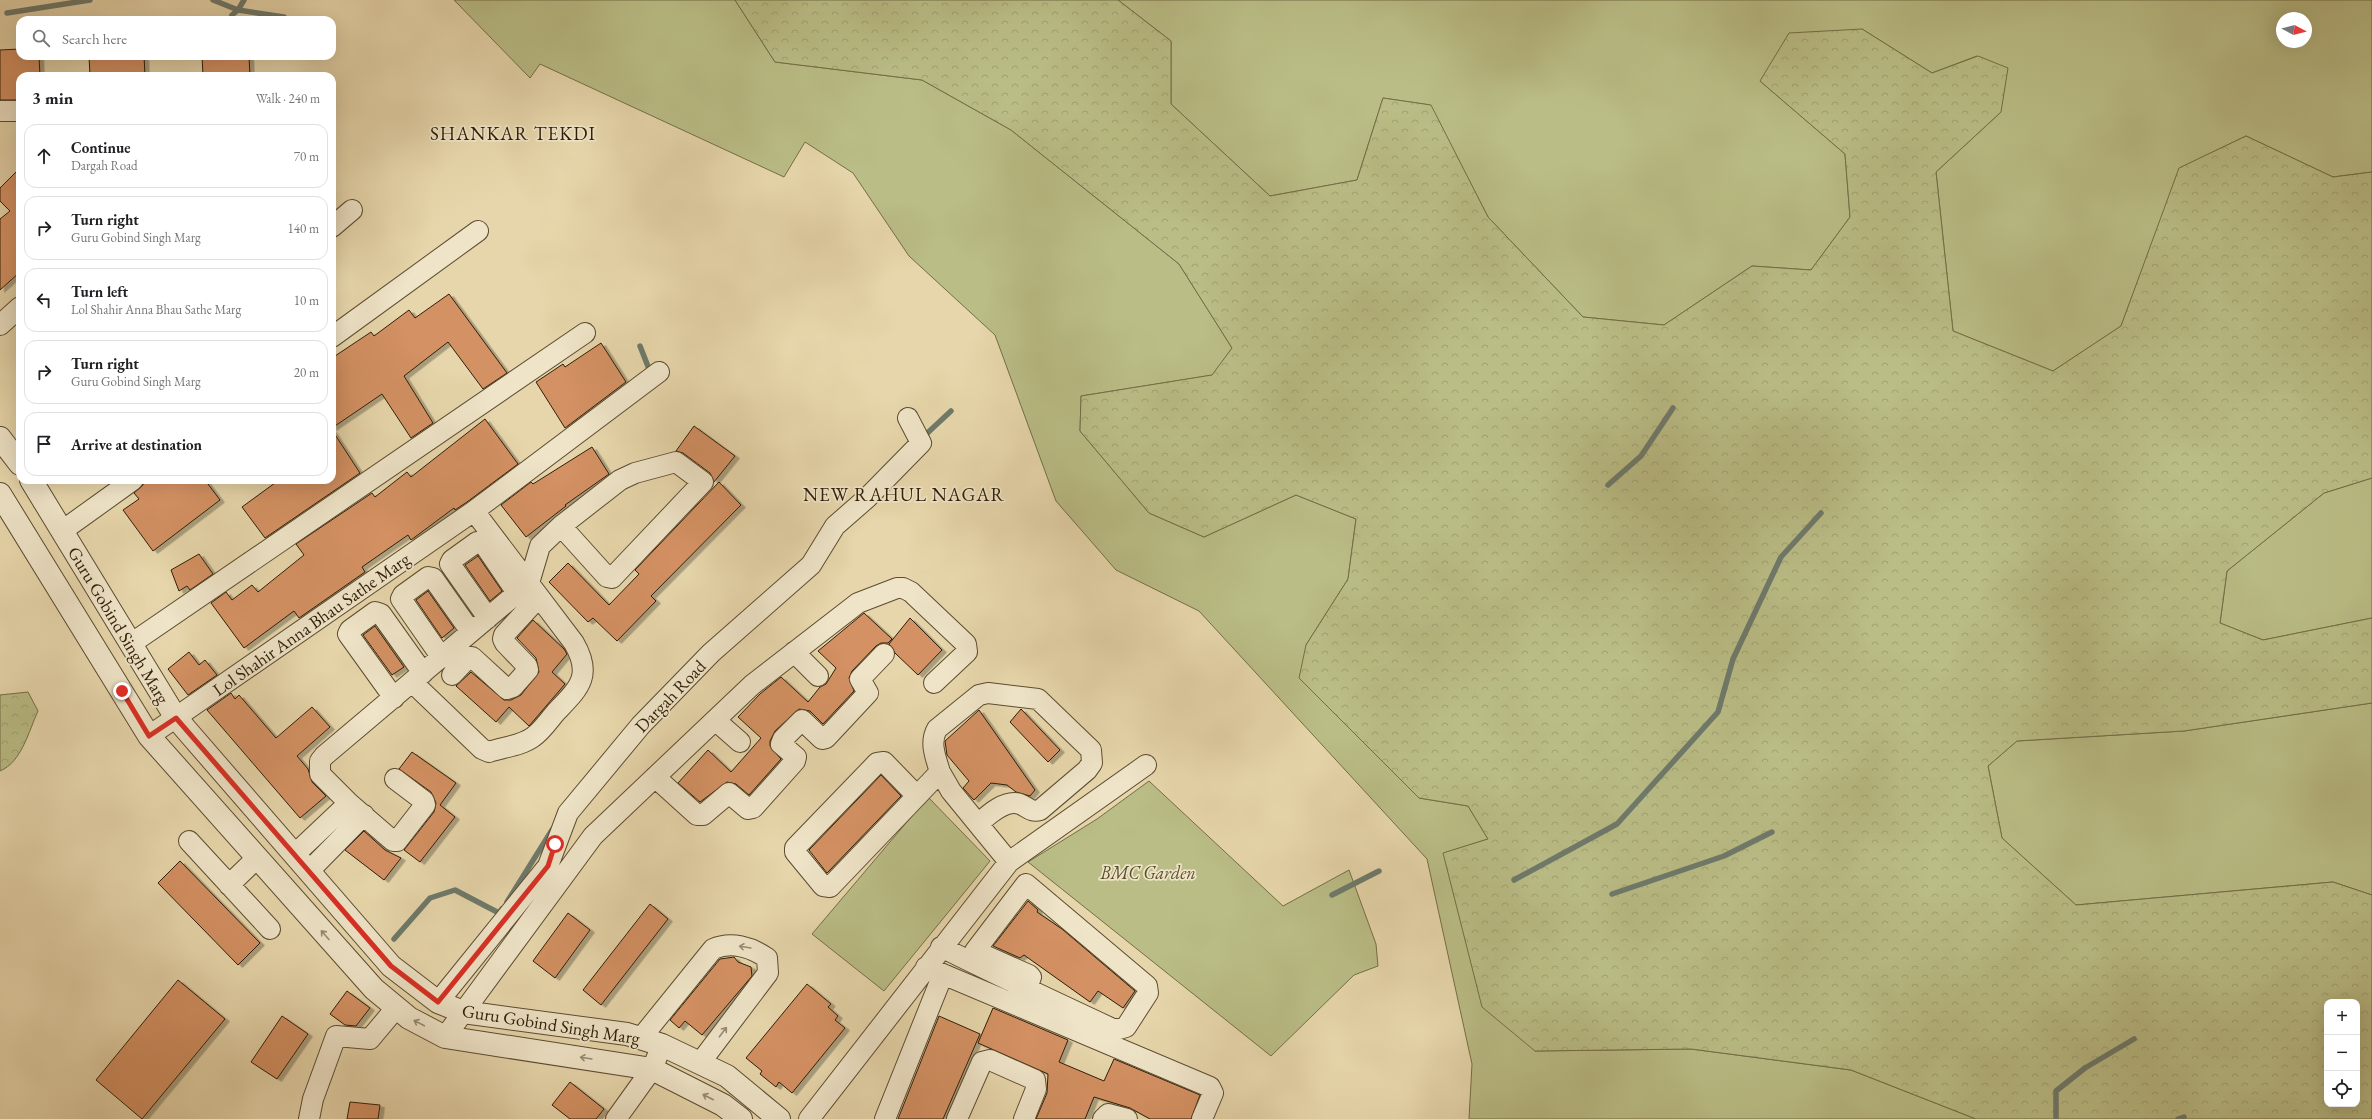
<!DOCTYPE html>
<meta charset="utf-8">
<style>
body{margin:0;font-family:"EB Garamond",serif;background:#f2f2f2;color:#202124}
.controls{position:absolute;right:12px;bottom:12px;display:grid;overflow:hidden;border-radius:8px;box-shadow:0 4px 16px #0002}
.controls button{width:36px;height:36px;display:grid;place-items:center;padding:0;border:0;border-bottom:1px solid #e0e0e0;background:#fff;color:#202124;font:20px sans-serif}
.compass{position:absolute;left:2276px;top:12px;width:36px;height:36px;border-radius:50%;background:#fff;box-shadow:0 4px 16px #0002;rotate:97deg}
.stop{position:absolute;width:12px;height:12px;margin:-9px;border:3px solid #d93025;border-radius:50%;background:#fff}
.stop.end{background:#d93025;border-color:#fff;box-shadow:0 1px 4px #0008}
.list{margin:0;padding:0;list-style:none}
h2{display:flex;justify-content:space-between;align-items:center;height:52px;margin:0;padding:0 16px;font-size:17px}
h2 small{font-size:13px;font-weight:400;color:#757577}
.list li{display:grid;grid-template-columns:26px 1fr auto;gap:12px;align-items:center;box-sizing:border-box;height:64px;margin:0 8px 8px;padding:0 8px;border:1px solid #e0e0e0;border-radius:12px}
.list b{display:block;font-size:15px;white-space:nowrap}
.list p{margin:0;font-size:13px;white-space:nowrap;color:#757577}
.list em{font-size:13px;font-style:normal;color:#757577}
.icon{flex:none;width:22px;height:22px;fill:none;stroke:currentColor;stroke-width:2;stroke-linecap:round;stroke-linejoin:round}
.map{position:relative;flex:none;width:2372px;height:1119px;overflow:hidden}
.search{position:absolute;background:#fff;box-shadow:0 4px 16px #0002;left:16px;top:16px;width:320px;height:44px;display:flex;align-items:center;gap:10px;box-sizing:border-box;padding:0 14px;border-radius:12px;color:#757577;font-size:15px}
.panel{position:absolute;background:#fff;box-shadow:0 4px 16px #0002;left:16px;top:72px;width:320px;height:412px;border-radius:12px}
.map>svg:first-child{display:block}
.green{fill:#babd86;stroke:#746e46;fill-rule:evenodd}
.forest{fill:url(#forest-crowns);stroke:#746e46;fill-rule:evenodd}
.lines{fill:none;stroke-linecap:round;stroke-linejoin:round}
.stream{stroke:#6e7a6c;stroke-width:5.5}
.building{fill:#d49164;stroke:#2e1e07;filter:url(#shadow)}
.minor-casing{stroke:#5c4c30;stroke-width:22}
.tertiary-casing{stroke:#5c4c30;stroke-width:24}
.minor{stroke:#efe4c8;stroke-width:20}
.tertiary{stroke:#efe4c8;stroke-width:22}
.oneway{stroke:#988b71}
.route{stroke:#d93025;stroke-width:5}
.labels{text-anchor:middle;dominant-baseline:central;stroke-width:3.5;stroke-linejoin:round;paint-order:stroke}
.street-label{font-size:18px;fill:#2e1e07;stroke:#efe4c8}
.park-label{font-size:18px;font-style:italic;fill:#584e2d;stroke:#efe4c8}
.neighbourhood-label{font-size:19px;letter-spacing:1px;fill:#2e1e07;stroke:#efe4c8}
</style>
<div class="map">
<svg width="2372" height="1119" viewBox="0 0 2372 1119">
<defs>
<pattern id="forest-crowns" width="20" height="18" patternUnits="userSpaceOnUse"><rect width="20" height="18" fill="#babd86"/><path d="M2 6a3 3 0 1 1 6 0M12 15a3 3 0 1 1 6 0" fill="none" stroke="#a0a272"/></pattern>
<filter id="shadow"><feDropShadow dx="4.5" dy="2.5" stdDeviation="0" flood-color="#0004"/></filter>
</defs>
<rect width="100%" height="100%" fill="#e7d6ab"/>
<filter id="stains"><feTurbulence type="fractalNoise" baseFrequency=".005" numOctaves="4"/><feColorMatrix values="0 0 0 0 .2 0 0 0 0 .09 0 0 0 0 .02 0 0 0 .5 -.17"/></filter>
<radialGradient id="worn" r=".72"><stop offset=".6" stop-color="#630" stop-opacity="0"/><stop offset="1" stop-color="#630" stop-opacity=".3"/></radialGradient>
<path class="green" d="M454,0H735L775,62L922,80L1011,130L1179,264L1232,348L1213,375L1081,396L1080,431L1149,513L1204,537L1296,495L1356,519L1348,579L1306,645L1419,798L1468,806L1488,839L1444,853L1535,1051L1691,1049L1851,1070L1976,1119H1469L1472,1064L1427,859L1199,611L1116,570L1056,501L995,335L909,256L853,173L805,142L784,177L540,64L530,78Z
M1118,0H2372V172L2333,177L2246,136L2180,168L2121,326L2053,371L1953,331L1936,172L2001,112L1977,56L1932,73L1862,29L1760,81L1845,154L1850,217L1811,270L1752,266L1664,325L1583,317L1488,217L1430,105L1383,98L1357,180L1270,196L1171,104V41ZM2282,18H2306V42H2282Z
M2372,478V618L2263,640L2220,623L2227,571L2324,493Z
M2372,703V895L2333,882L2076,905L2002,838L1988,766L2017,741L2184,731Z
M1149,781L1283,906L1349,870L1376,944L1378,966L1354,975L1271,1056L1028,862L1097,819Z
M928,797L990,861L884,991L812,934Z"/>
<path class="forest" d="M735,0H1118L1171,41V104L1270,196L1357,180L1383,98L1431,105L1488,217L1583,317L1664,325L1752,266L1811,270L1850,217L1845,154L1760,81L1789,33L1862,29L1932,73L1978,56L2008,68L2001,112L1936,172L1953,331L2053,371L2121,326L2179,168L2246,136L2333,177L2372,172V478L2324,493L2227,571L2220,623L2263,640L2372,618V703L2184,731L2017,741L1988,766L2002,838L2076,905L2333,882L2372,895V1119H1976L1851,1070L1691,1049L1535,1051L1482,1007L1443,853L1488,839L1468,806L1419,798L1299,678L1306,645L1348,579L1356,519L1296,495L1204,537L1149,513L1080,431L1081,396L1212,375L1232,348L1179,264L1011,130L922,80L775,62ZM2327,1002H2357V1104H2327Z
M28,692L38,711C29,730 22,762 0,771V695Z"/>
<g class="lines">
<path class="stream" d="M213,0L238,10L284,17L287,20
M7,13L90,0
M232,15L238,10L244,0
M640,346L649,369L646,373
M922,438L951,411
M1608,485L1641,456L1673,408
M1514,880L1617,824L1718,712L1733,659L1781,557L1821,513
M1612,894L1724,856L1772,832
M1332,895L1379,871
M507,902L552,830
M394,939L430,898L455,890L499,913L502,909
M2056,1119V1091L2085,1068L2134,1039
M2178,1119L2184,1117"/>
</g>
<path class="building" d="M20,49V56H39L40,76H20V100H0V50Z
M89,56H144L145,76H90Z
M202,56H249L250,76H203Z
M20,168V272L0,290V219L10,211L0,201V188Z
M449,294L507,373L483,389L448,342L404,376L433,423L411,438L382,394L332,428V358L371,332L374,336L409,310L415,318Z
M601,343L626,382L565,428L536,382L563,364L565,367Z
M485,419L518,464L467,502L455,510L454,508L411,540L408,535L362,567L365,572L299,618L294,611L244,648L211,603L226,592L232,600L252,585L258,592L304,555L296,544L372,493L375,497L407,472L411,477Z
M694,426L735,456L714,482L710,473L683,453L676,451Z
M332,430L360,473L265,538L242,507L279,480H332Z
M592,447L609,474L565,505L566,506L526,537L501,505L531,482L533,484Z
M144,480H205L220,500L153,551L123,510L139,499L134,493L143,485Z
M719,482L741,505L651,596L656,601L617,641L593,618L588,622L549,582L568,563L609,605L639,574L635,570Z
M199,554L213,574L190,590L187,586L179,591L171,570Z
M478,556L502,591L490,601L465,565Z
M428,591L454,628L442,638L416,600Z
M864,613L892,639L888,643H881L876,646L852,671L849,678L854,691L823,724L810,711L799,709L775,731L770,741V746L781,759L749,795L736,784L727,782L700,802L678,783L708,750L731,772L761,738L738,717L760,694L781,677L808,702L820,687L826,684L836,668L818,651Z
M910,618L942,650L918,675L895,653L889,644Z
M533,620L564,649L567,654L552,672L565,684L529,726L509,707L496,722L456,686L471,672L504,700H511L521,695L539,672L536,658L517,638Z
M375,626L404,667L392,675L363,635Z
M189,652L199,665L205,660L217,675L188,695L168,669Z
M231,693L235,699L239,695L276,738L312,707L330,727L297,756L308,769L312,782L326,796L300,818L207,710Z
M1021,709L1060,750L1048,762L1010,722Z
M979,710L1035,790L1030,796L1016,792L1007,785L991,783L974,800L963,788L969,781L947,755L945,741Z
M412,752L456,783L440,805L455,817L420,862L404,850L434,812L436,803L431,792L399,769Z
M881,775L901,796L827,873L809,850Z
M364,831L385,850L401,858L384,880L345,850Z
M180,861L260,943L238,965L158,883Z
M1028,901L1038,910L1037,912L1062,929L1135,991L1123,1008L1098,991L1090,1002L1024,955L1020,958L993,946Z
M650,904L668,919L601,1005L583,990Z
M568,913L590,930L555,978L533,961Z
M734,957L738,962L751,967L752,976L702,1035L685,1021L679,1028L670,1020L720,959Z
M178,980L225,1019L142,1119L96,1080Z
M807,984L831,1004L828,1007L838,1016L835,1020L845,1028L792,1093L779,1082L776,1087L760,1074L762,1071L746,1058Z
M347,991L370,1008L356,1026L345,1025L330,1014Z
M993,1008L1068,1040L1059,1062L1104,1081L1114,1059L1200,1095L1191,1119H1150L1130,1108L1094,1097L1085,1119H1036L1047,1093L1048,1074L978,1043Z
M282,1016L308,1034L277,1079L251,1062Z
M939,1016L980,1034L943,1119H898Z
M570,1082L604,1109L596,1119H570L552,1105Z
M350,1102L380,1105L378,1119H347Z"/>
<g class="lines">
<defs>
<path id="minor" d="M0,111H20
M332,227L352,210
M0,325L20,307
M332,337L478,231
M62,531L133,480
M488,618L450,564L452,560L477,542L483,543L517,593
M132,643L585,333
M794,652L818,676
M442,658L401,599L403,595L428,577L433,578L471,632
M452,675L469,657H472L507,689L513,687L528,670L527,666L505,643L503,639L504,635L539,597
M412,682L482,749L489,752C503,747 521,746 533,737C542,731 549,720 556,712C579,688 593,676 574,643L474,511
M394,698L348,634L350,630L375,612L381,614L423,673
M715,720L740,742
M149,736L474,511L659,372
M940,772C936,758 929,743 937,729L979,695L988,693L1038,699L1091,750L1092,763L1087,770L1040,810C1031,813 1028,807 1020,804C1005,799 988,815 978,824
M655,777L697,815H703L729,793L748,809L753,808L795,761L796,757L781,744L783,739L802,720L822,739L826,738L868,693L860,679L884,654
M917,796L884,762L877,763L795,848V852L823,886L830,887L940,772L951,791L1009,862
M349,803L393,841H397L425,805L424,801L395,779
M189,841L270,929
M294,855L349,803L320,774V761L324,756L529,583L540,546L561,526L620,480L635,473L676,462L703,482L612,578L607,577L561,526
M309,871L364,815
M229,885L257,858
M941,947C999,976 1057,1003 1115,1030L1126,1027L1148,993L1147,986L1026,884L975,951L1029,975L1031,977L1027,988
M926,967L1210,1087L1213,1093L1202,1119
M438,1002L548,866L568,813L641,725L711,653L811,565L835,526L867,498L921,443L908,418
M445,1037L593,836L752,685L858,603L897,588H903L911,592L966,644L967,652L934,683
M641,1038L713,949C731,941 751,947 767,958L768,973L700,1063
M309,1119L313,1099L336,1036L370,1039L396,1008
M616,1119L652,1069L662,1045
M809,1119L1009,862L1146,765
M885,1119L943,974
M957,1119L982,1062L990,1060L1035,1080L1036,1089L1024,1119
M1103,1119L1108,1114L1127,1119"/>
<path id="tertiary" d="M0,438L20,464
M31,480L176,718L391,966L438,1002L463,1012L627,1034L662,1045L727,1076L779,1119
M0,494L149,736L374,989L409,1018L445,1037L652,1069L723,1105L741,1119"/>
</defs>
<use href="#minor" class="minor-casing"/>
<use href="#tertiary" class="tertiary-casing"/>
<use href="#minor" class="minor"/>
<use href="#tertiary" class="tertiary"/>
</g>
<defs><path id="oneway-shaft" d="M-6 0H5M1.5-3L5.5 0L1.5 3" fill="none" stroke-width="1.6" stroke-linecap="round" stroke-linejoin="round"/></defs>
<g class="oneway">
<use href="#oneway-shaft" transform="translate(325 935) rotate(-131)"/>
<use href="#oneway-shaft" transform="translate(745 947) rotate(-171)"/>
<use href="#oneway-shaft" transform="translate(419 1023) rotate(-152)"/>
<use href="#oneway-shaft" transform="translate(723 1032) rotate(-53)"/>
<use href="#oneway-shaft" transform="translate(586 1058) rotate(-171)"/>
<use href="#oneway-shaft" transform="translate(708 1097) rotate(-153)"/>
</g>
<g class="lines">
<path class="route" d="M122,691L149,736L176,718L391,966L438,1002L548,866L555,844"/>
</g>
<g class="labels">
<g class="street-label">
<text transform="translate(311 624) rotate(-35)">Lol Shahir Anna Bhau Sathe Marg</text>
<text transform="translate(119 625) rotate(59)">Guru Gobind Singh Marg</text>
<text transform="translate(670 696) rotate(-46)">Dargah Road</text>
<text transform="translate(551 1024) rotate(9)">Guru Gobind Singh Marg</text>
</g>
<g class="park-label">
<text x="1148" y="872">BMC Garden</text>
</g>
<g class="neighbourhood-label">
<text x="513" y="133">SHANKAR TEKDI</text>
<text x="904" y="494">NEW RAHUL NAGAR</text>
</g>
</g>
<rect width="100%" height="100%" filter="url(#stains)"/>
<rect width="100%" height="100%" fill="url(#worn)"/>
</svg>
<div class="controls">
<button>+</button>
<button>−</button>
<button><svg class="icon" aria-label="locate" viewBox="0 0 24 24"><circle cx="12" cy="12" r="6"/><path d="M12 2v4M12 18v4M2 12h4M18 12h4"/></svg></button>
</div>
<svg class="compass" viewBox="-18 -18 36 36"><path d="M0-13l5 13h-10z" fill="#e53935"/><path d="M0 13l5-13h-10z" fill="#757577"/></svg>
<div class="stop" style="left:555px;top:844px"></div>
<div class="stop end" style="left:122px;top:691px"></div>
<div class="search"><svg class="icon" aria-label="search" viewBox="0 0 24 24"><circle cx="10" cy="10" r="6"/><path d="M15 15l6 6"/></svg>Search here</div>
<section class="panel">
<h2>3 min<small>Walk · 240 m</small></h2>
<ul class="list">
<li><svg class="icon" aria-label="ahead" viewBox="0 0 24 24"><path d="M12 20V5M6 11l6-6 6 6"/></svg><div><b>Continue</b><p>Dargah Road</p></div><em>70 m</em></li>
<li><svg class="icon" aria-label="right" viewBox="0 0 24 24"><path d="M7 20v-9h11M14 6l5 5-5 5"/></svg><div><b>Turn right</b><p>Guru Gobind Singh Marg</p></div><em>140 m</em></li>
<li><svg class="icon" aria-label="left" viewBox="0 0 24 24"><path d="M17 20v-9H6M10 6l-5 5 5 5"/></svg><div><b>Turn left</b><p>Lol Shahir Anna Bhau Sathe Marg</p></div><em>10 m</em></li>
<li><svg class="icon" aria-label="right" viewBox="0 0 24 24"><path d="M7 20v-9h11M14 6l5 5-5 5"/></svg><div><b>Turn right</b><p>Guru Gobind Singh Marg</p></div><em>20 m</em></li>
<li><svg class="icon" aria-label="arrive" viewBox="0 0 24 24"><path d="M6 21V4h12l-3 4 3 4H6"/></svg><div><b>Arrive at destination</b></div></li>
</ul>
</section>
</div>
